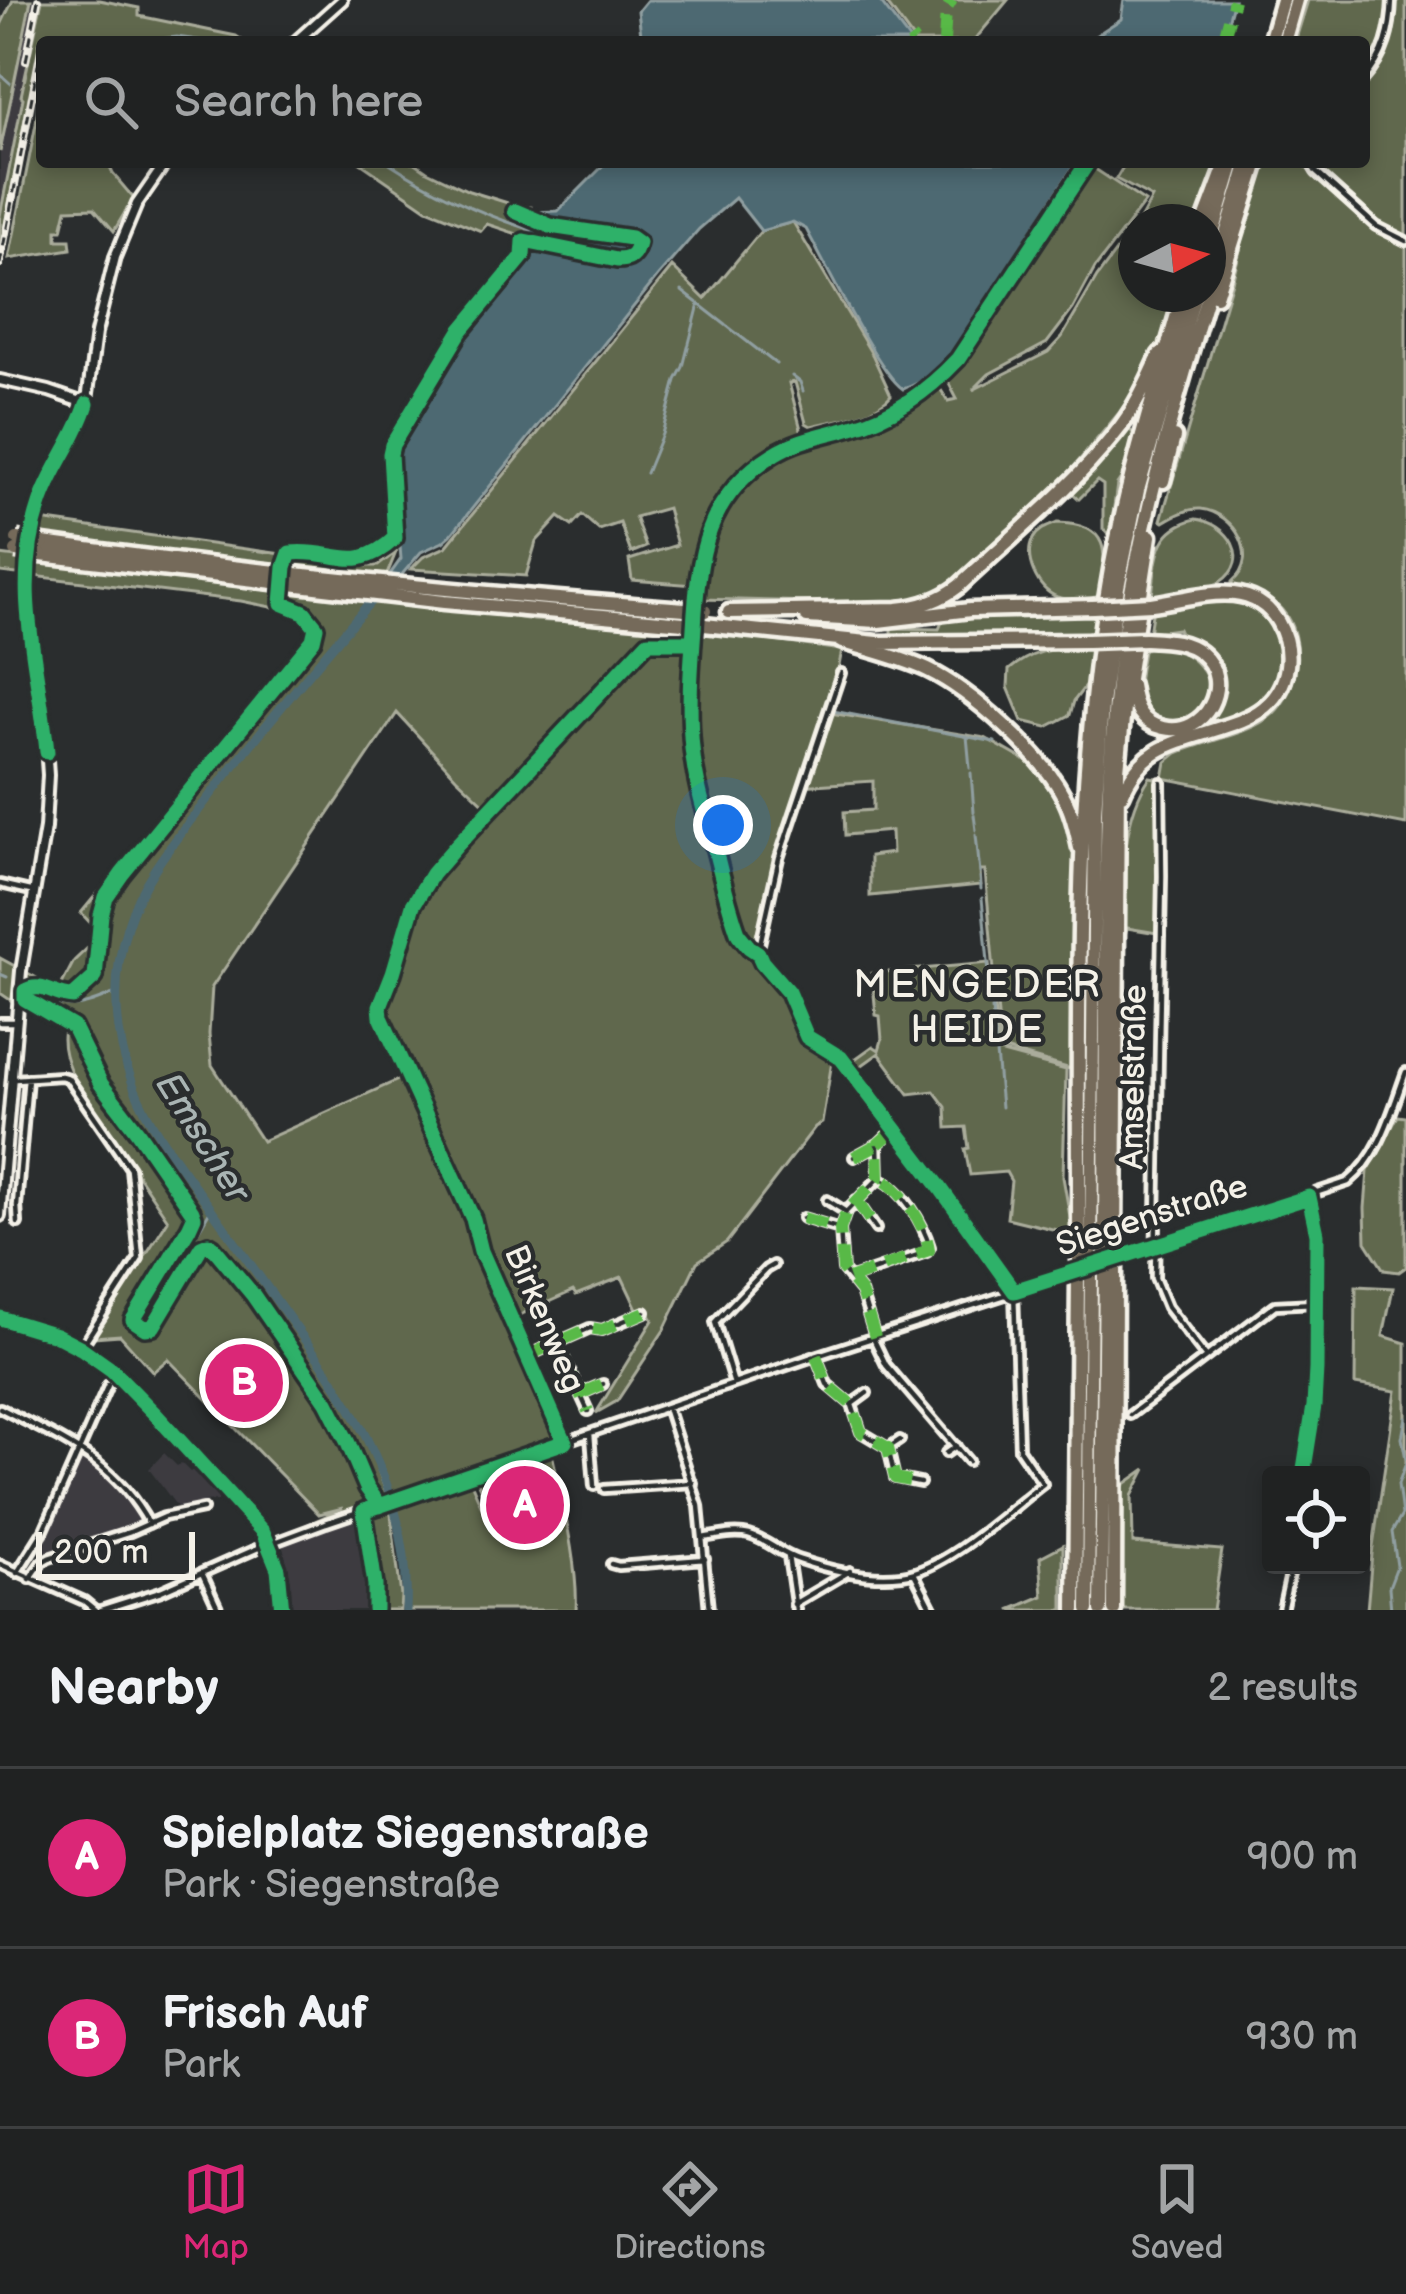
<!DOCTYPE html>
<meta charset="utf-8">
<style>
body{margin:0;font-family:"Balsamiq Sans",sans-serif;background:#282a2a;color:#f1f3f6}
.controls{position:absolute;right:36px;bottom:36px;display:grid;overflow:hidden;border-radius:12px;box-shadow:0 6px 18px #0003}
.controls button{width:108px;height:108px;display:grid;place-items:center;padding:0;border:0;border-bottom:3px solid #3d3f40;background:#202222;color:#f1f3f6;font:60px sans-serif}
.compass{position:absolute;left:1118px;top:204px;width:108px;height:108px;border-radius:50%;background:#202222;box-shadow:0 6px 18px #0003;rotate:84deg}
.scale{position:absolute;left:36px;bottom:30px;width:159px;box-sizing:border-box;padding-left:12px;border:6px solid #f4f1e8;border-top:0;font-size:33px;line-height:42px;white-space:nowrap;color:#f4f1e8;-webkit-text-stroke:9px #2a2d2e;paint-order:stroke}
.you{position:absolute;left:723px;top:825px;width:42px;height:42px;margin:-30px;border:9px solid #fff;border-radius:50%;background:#1a73e8;box-shadow:0 0 0 18px #1a73e833}
.badge{display:grid;place-items:center;width:78px;height:78px;border-radius:50%;background:#db2777;color:#fff;font-size:39px;font-weight:700}
.pin{position:absolute;translate:-50% -50%;border:6px solid #fff;box-shadow:0 3px 12px #0006}
.list{margin:0;padding:0;list-style:none}
h2{display:flex;justify-content:space-between;align-items:center;height:156px;margin:0;padding:0 48px;font-size:51px}
h2 small{font-size:39px;font-weight:400;color:#a2a4a5}
.list li{display:grid;grid-template-columns:78px 1fr auto;gap:36px;align-items:center;box-sizing:border-box;height:180px;padding:0 48px;border-top:3px solid #3d3f40}
.list b{display:block;font-size:45px;white-space:nowrap}
.list p{margin:0;font-size:39px;white-space:nowrap;color:#a2a4a5}
.list em{font-size:39px;font-style:normal;color:#a2a4a5}
.icon{flex:none;width:66px;height:66px;fill:none;stroke:currentColor;stroke-width:2;stroke-linecap:round;stroke-linejoin:round}
.map{position:relative;flex:none;width:1406px;height:1610px;overflow:hidden}
.search{position:absolute;background:#202222;box-shadow:0 6px 18px #0003;left:36px;right:36px;top:36px;height:132px;display:flex;align-items:center;gap:30px;box-sizing:border-box;padding:0 42px;border-radius:12px;color:#a2a4a5;font-size:45px}
.sheet{height:516px;background:#202222}
nav{display:flex;justify-content:space-around;align-items:center;box-sizing:border-box;height:168px;border-top:3px solid #3d3f40;background:#202222;font-size:33px;color:#a2a4a5}
nav a{display:grid;justify-items:center;gap:6px}
nav .on{color:#db2777}
.map>svg:first-child{display:block}
.built{fill:#3d3b41}
.green{fill:#60674e;stroke:#aaac9b;stroke-width:3;fill-rule:evenodd}
.water{fill:#4d6972;stroke:#909fa1;stroke-width:3}
.lines{fill:none;stroke-linecap:round;stroke-linejoin:round}
.stream{stroke:#909fa1;stroke-width:3}
.river{stroke:#4d6972;stroke-width:9}
.minor-casing{stroke:#f4f1e8;stroke-width:14}
.secondary-casing{stroke:#f4f1e8;stroke-width:16}
.motorway-casing{stroke:#f4f1e8;stroke-width:21}
.minor{stroke:#2a2d2e;stroke-width:4.5}
.secondary{stroke:#2a2d2e;stroke-width:8}
.motorway{stroke:#746a5a;stroke-width:12}
.rail-casing{stroke:#f4f1e8;stroke-width:8}
.rail{stroke:#2a2d2e;stroke-width:3;stroke-dasharray:9;stroke-linecap:butt}
.motorway-bridge-casing{stroke:#f4f1e8;stroke-width:21;stroke-linecap:butt}
.motorway-bridge{stroke:#746a5a;stroke-width:12}
.quiet{stroke:#58b947;stroke-width:12;stroke-dasharray:24 12;stroke-linecap:butt}
.cycleway-casing{stroke:#2a2d2e;stroke-width:22}
.cycleway{stroke:#2db169;stroke-width:15}
.labels{text-anchor:middle;dominant-baseline:central;stroke-width:9;stroke-linejoin:round;paint-order:stroke}
.street-label{font-size:33px;fill:#f4f1e8;stroke:#2a2d2e}
.water-label{font-size:36px;font-style:italic;fill:#a9b4b3;stroke:#2a2d2e}
.quarter-label{font-size:39px;letter-spacing:3px;fill:#f4f1e8;stroke:#2a2d2e}
</style>
<div class="map">
<svg width="1406" height="1610" viewBox="0 0 1406 1610">
<rect width="100%" height="100%" fill="#2a2d2e"/>
<filter id="ink" filterUnits="userSpaceOnUse"><feTurbulence type="fractalNoise" baseFrequency=".00833" numOctaves="2"/><feDisplacementMap in="SourceGraphic" scale="24" xChannelSelector="R" yChannelSelector="G"/><feConvolveMatrix kernelMatrix="1 2 1 2 8 2 1 2 1" color-interpolation-filters="sRGB"/></filter>
<g filter="url(#ink)">
<path class="built" d="M31,0H42L21,95L24,97L0,216V152Z
M164,1453L177,1466L181,1463L190,1472L193,1470L218,1497V1501L203,1502L191,1508H178L149,1469Z
M82,1456L129,1496L143,1521L49,1555L41,1545L45,1543Z
M360,1517L368,1561L372,1610H292L291,1581L283,1546L291,1541Z"/>
<path class="green" d="M13,0H31L0,152V27Z
M42,0H99L139,8V16L236,36L245,42H42V162H108L113,174L135,200L127,209L114,231L94,208L67,209L62,230H57V240H70L71,249L9,259L36,124L39,98L29,97L0,252V216L23,98L21,96Z
M884,0H1008L973,42H915Z
M1308,0H1406V825L1163,778L1166,762L1177,753C1207,740 1247,736 1273,714C1299,691 1306,638 1282,610C1270,596 1250,589 1232,585V582C1261,558 1235,513 1201,509C1188,508 1175,515 1164,522L1161,520L1233,278L1262,162H1364V42H1295Z
M359,162H414L427,171L469,191L511,204L531,207L526,237L487,224L481,231L427,209Z
M1126,162H1219L1197,222H1139L1152,198L1116,179Z
M1089,165L1145,202L1095,268L1073,309L1047,343L989,374L973,390L1048,352L1062,337L1097,277L1136,225V294H1176L1160,346L1142,380L1118,414L1062,481L953,584L915,601L881,604L701,599C706,537 728,483 786,454C816,439 851,432 883,420C903,412 919,397 939,387L948,401L957,399L946,378L969,350Z
M793,222L873,356L891,395C874,416 837,420 811,426L806,423L795,382L789,383L803,437C731,466 704,510 694,585L632,580L629,560L677,545L667,508L635,517L646,547L631,553L620,523L599,530L582,515L572,526L559,517L536,542L526,576L411,569L423,557L446,547L672,267L705,299L761,231Z
M1126,428L1134,433L1128,468L1117,484L1110,537L1103,529V485L1097,481L1079,499L1069,490Z
M1196,519C1227,523 1254,559 1220,582C1207,590 1167,595 1152,595C1157,558 1155,529 1196,519Z
M40,520L367,566H378L396,552L386,577L276,567L37,536Z
M1057,523C1111,524 1107,552 1100,594L1096,597C1083,599 1069,601 1057,597C1037,589 1023,558 1033,539C1038,529 1048,527 1057,523Z
M0,555L282,590L440,606L534,620L666,627L842,650L830,713L985,738L1031,764L1065,811L1077,856L1071,1069L1001,1049L985,871H980L981,885L870,896V856L892,853L891,831L845,835L844,812L873,810V781L800,786L777,859L756,957L789,998L803,1039L833,1055L822,1123L815,1127L727,1242L697,1262L664,1330L617,1401L596,1413L653,1320L646,1308L638,1311L622,1277L576,1295L573,1291L511,1319L561,1439L419,1489L423,1496L470,1480L495,1537L500,1538L476,1478L552,1453C561,1497 579,1566 576,1610H406C406,1549 396,1492 367,1438L388,1498L289,1533L343,1508L319,1514L168,1359L153,1372L120,1335L93,1337L168,1220L77,1085C67,1064 59,1046 65,1023L25,1010L0,993V958L59,990L74,961L97,939L94,927L81,913L307,639L311,630L304,620L286,610L241,601L0,572ZM641,645L647,647L506,797L419,896L383,1011L479,1234L469,1217L405,1077L262,1141L212,1065L209,1034L212,987L397,713L456,777L490,809Z
M1228,597C1240,600 1253,603 1263,612C1290,636 1288,684 1259,705C1240,718 1218,723 1196,729C1216,709 1217,704 1219,676L1182,638L1178,629L1149,633L1153,608Z
M1088,612L1098,613L1095,633L1087,636H891V628L939,629L943,620L965,617Z
M1150,645C1168,645 1188,652 1200,667C1236,709 1156,748 1140,697C1136,683 1141,665 1143,651Z
M1080,646L1090,648L1089,681L1074,701L1070,715L1047,727L1022,721L1008,687L1009,670C1031,651 1052,649 1080,646Z
M1150,777L1162,779L1157,933L1127,928L1122,946C1124,893 1118,822 1150,777Z
M989,963L999,1052L1066,1070L1063,1177L1073,1234L1007,1218L1011,1181L1006,1172L970,1175L965,1149L969,1148L966,1127L947,1128L946,1107L934,1091L909,1094L879,1053L854,1071L848,1064L873,1046L879,1050L882,1040L880,1016L876,1015L872,973Z
M1398,1116L1406,1117V1267L1399,1272L1384,1270L1366,1242L1365,1208L1368,1171Z
M1356,1286L1393,1288L1383,1336L1406,1343V1610H1367L1372,1554L1396,1391L1355,1384Z
M1146,1469L1132,1496L1133,1543L1222,1550L1213,1610H1118L1119,1488Z
M390,1506L401,1596L400,1610H372L368,1561L360,1517Z
M1063,1545V1610H1010L1043,1596L1040,1557Z"/>
<path class="water" d="M647,0H879L911,42H642L638,11Z
M1124,0H1234L1222,42H1086L1121,19Z
M607,162H1076L952,354C940,368 921,384 903,389C878,372 824,262 806,229L793,222L761,231L735,198L699,229L658,276L451,535L443,542L421,552L399,578L388,577L401,559L392,448L395,441L461,333L526,255L532,212L558,211Z"/>
<g class="lines">
<path class="stream" d="M134,42L177,37L212,42
M0,74L10,83
M388,162C434,192 480,214 532,230
M682,291L776,364
M792,376L800,382L803,391
M646,473L662,434L676,380L683,367L699,304
M833,711L995,742
M967,736L970,768
M971,773L974,812
M974,815L976,830
M976,835L980,873
M980,877L981,889
M982,898L989,973
M0,974L7,977
M989,977L1001,1107
M33,993C68,1014 80,1007 116,993
M147,1319L211,1209
M1406,1417L1402,1438L1406,1459
M1391,1610L1389,1587L1397,1566L1392,1532L1402,1515L1398,1484L1406,1463"/>
<path class="river" d="M377,594C320,660 263,728 209,797C178,837 142,877 127,927C111,979 114,1037 134,1087C151,1131 185,1172 212,1210C247,1259 282,1309 318,1358C371,1434 411,1515 406,1610"/>
<defs>
<path id="minor" d="M1364,79C1385,56 1391,30 1392,0
M1310,162L1316,172L1376,226L1406,241
M695,607C700,523 730,464 814,438C841,429 869,425 894,412C919,398 939,380 958,359L1088,162
M694,624L689,705L694,764L739,935L749,947L758,953L762,962L788,992L807,1037L841,1058L939,1186L1014,1291L1019,1449L1043,1484C1006,1512 947,1569 902,1575C870,1579 830,1570 800,1560C782,1555 767,1540 749,1535C735,1531 717,1536 702,1538
M1161,782L1162,876L1155,1278L1167,1307L1206,1357
M0,884L35,892
M758,953L779,858L841,673
M0,1022H17
M15,1079L61,1076L68,1078L130,1168L139,1258L81,1348
M854,1157L878,1144
M827,1200L846,1212
M856,1200L876,1229
M803,1218L840,1229
M473,1219L481,1251L564,1441
M18,1223L17,1206L28,1078
M1115,1259L1348,1182C1381,1155 1392,1110 1406,1072
M851,1278L927,1252L930,1247C923,1223 903,1189 879,1178
M875,1337L861,1292L843,1270L840,1229L846,1212L879,1178L878,1144L894,1129
M873,1338L886,1365L968,1461
M557,1343L588,1411
M527,1356L590,1328L602,1330L645,1312
M816,1356L827,1384L852,1405L861,1432L888,1448L895,1478L920,1483
M734,1384L715,1322L766,1269L773,1265
M580,1394L603,1384
M852,1404L867,1393
M667,1407L699,1506L709,1610
M0,1408C63,1441 113,1459 149,1524
M1130,1415L1275,1305L1315,1303
M590,1434L594,1486
M888,1448L900,1440
M946,1453L956,1446
M1303,1475L1314,1406L1316,1369L1317,1234L1309,1197
M604,1489L693,1483
M788,1556L796,1610
M0,1564L84,1601L95,1610
M611,1564L618,1566L705,1559
M17,1573L44,1530L108,1385
M202,1573L219,1610
M914,1573L933,1610
M30,1579L42,1562L49,1558L130,1532L164,1517L203,1509
M794,1604L850,1571
M101,1610L161,1591L256,1549L326,1523L816,1356L1076,1272
M1282,1610L1292,1565"/>
<path id="secondary" d="M295,42L342,0
M0,380L49,391L87,404
M0,1216L21,971L45,828L48,775L45,730L26,610L31,541L50,477L76,433L86,408L96,333L115,257L137,204L166,162
M0,1318L56,1335L81,1348L112,1370L157,1416L263,1532L278,1569L282,1610"/>
<path id="motorway" d="M1270,42L1282,0
M1284,42L1296,0
M1204,222L1224,169
M1208,250L1234,162
M1216,296L1258,162
M1163,481L1174,437
M43,543C256,573 470,593 685,609
M41,555L444,602L684,623
M729,612L897,609C921,607 941,600 959,586C1011,537 1069,491 1114,435C1134,411 1147,383 1160,354
M807,617L878,621L970,610L1093,607
M704,625L877,643L1088,641
M840,641C870,650 900,657 928,670C971,691 1041,753 1063,795C1072,811 1076,830 1080,848
M1131,685C1134,706 1140,723 1163,728C1205,738 1236,682 1201,653C1185,640 1164,640 1145,639
M1122,795C1129,778 1139,763 1156,752C1199,725 1279,731 1287,666C1289,651 1286,636 1278,622C1250,575 1193,599 1151,604
M1115,1252L1118,770L1125,698L1150,536
M1105,1255C1105,1155 1106,1055 1106,955C1106,852 1107,748 1122,646C1146,481 1200,322 1248,162
M1091,1260L1095,813L1102,704L1118,587L1138,490L1195,294
M1079,1264C1080,1040 1071,808 1108,587C1124,488 1155,390 1183,294
M1075,1610L1078,1278
M1088,1610L1091,1274
M1101,1610L1105,1269
M1114,1610L1115,1266"/>
</defs>
<use href="#minor" class="minor-casing"/>
<use href="#secondary" class="secondary-casing"/>
<use href="#motorway" class="motorway-casing"/>
<use href="#minor" class="minor"/>
<use href="#secondary" class="secondary"/>
<use href="#motorway" class="motorway"/>
<defs>
<path id="rail" d="M26,61L38,0
M0,264L42,44"/>
</defs>
<use href="#rail" class="rail-casing"/>
<use href="#rail" class="rail"/>
<defs>
<path id="motorway-bridge" d="M17,539L43,543
M16,551L41,555
M1093,607L1151,604
M685,609L705,611
M684,623L704,625
M1088,641L1145,639
M1115,1252V1266
M1105,1255V1269
M1091,1260V1274
M1078,1278L1079,1264"/>
</defs>
<use href="#motorway-bridge" class="motorway-bridge-casing"/>
<use href="#motorway-bridge" class="motorway-bridge"/>
<path class="quiet" d="M911,38L914,42
M944,42L946,10L952,0
M1223,42L1234,0
M854,1157L878,1144
M856,1200L876,1229
M803,1218L840,1229
M849,1279L929,1250C927,1227 901,1187 879,1178
M875,1337L861,1292L843,1270L840,1229L846,1212L879,1178L878,1144L895,1129
M557,1343L588,1411
M527,1356L590,1328L602,1330L645,1312
M816,1356L827,1384L852,1405L861,1432L888,1448L895,1478L920,1483
M580,1394L603,1384"/>
<defs>
<path id="cycleway" d="M1088,162L958,359C928,391 895,415 852,427C826,435 797,439 774,454C706,496 698,555 694,628C691,668 688,708 692,748C695,781 705,814 714,846C722,876 728,906 739,935L749,947L758,953L762,962L788,992L807,1037L841,1058L939,1186L1014,1291L1309,1197L1317,1234L1316,1369L1314,1406L1303,1475
M47,752C39,665 11,591 40,504C51,469 76,440 87,404
M0,1318L56,1335L81,1348L112,1370L157,1416L263,1532L278,1569L282,1610
M380,1506L367,1488L348,1443L327,1402L253,1295L213,1247L208,1244L201,1247L153,1327L145,1328L133,1320L189,1228L194,1217L192,1211L137,1131L101,1084L73,1027L25,999V991C42,981 55,997 73,997L95,977L101,915L106,897L122,874L313,640L316,627L304,612L282,603L285,567L290,553C336,548 354,576 395,538L390,454L392,445L460,332L523,256L524,241L617,260C630,260 635,256 638,243L631,238L550,226L515,211
M375,1610V1585L364,1511L565,1442L481,1251L473,1219L381,1017L380,1006L393,973L413,905L432,874L457,845L648,642H693"/>
</defs>
<use href="#cycleway" class="cycleway-casing"/>
<use href="#cycleway" class="cycleway"/>
</g>
</g>
<g class="labels">
<g class="street-label">
<text transform="translate(1134 1077) rotate(-89)">Amselstraße</text>
<text transform="translate(1152 1216) rotate(-18)">Siegenstraße</text>
<text transform="translate(544 1319) rotate(67)">Birkenweg</text>
</g>
<g class="water-label">
<text transform="translate(202 1138) rotate(58)">Emscher</text>
</g>
<g class="quarter-label">
<text x="978" y="985">MENGEDER<tspan x="978" dy="45">HEIDE</tspan></text>
</g>
</g>
</svg>
<div class="controls">
<button><svg class="icon" aria-label="locate" viewBox="0 0 24 24"><circle cx="12" cy="12" r="6"/><path d="M12 2v4M12 18v4M2 12h4M18 12h4"/></svg></button>
</div>
<svg class="compass" viewBox="-18 -18 36 36"><path d="M0-13l5 13h-10z" fill="#e53935"/><path d="M0 13l5-13h-10z" fill="#a2a4a5"/></svg>
<div class="scale">200 m</div>
<div class="you"></div>
<div class="pin badge" style="left:525px;top:1505px">A</div>
<div class="pin badge" style="left:244px;top:1383px">B</div>
<div class="search"><svg class="icon" aria-label="search" viewBox="0 0 24 24"><circle cx="10" cy="10" r="6"/><path d="M15 15l6 6"/></svg>Search here</div>
</div>
<section class="sheet">
<h2>Nearby<small>2 results</small></h2>
<ul class="list">
<li><span class="badge">A</span><div><b>Spielplatz Siegenstraße</b><p>Park · Siegenstraße</p></div><em>900 m</em></li>
<li><span class="badge">B</span><div><b>Frisch Auf</b><p>Park</p></div><em>930 m</em></li>
</ul>
</section>
<nav>
<a class="on"><svg class="icon" aria-label="map" viewBox="0 0 24 24"><path d="M3 6l6-2 6 2 6-2v14l-6 2-6-2-6 2zM9 4v14M15 6v14"/></svg>Map</a>
<a><svg class="icon" aria-label="directions" viewBox="0 0 24 24"><path d="M12 3l9 9-9 9-9-9zM9 14v-3h6M13 9l2 2-2 2"/></svg>Directions</a>
<a><svg class="icon" aria-label="saved" viewBox="0 0 24 24"><path d="M7 4h10v16l-5-4-5 4z"/></svg>Saved</a>
</nav>
